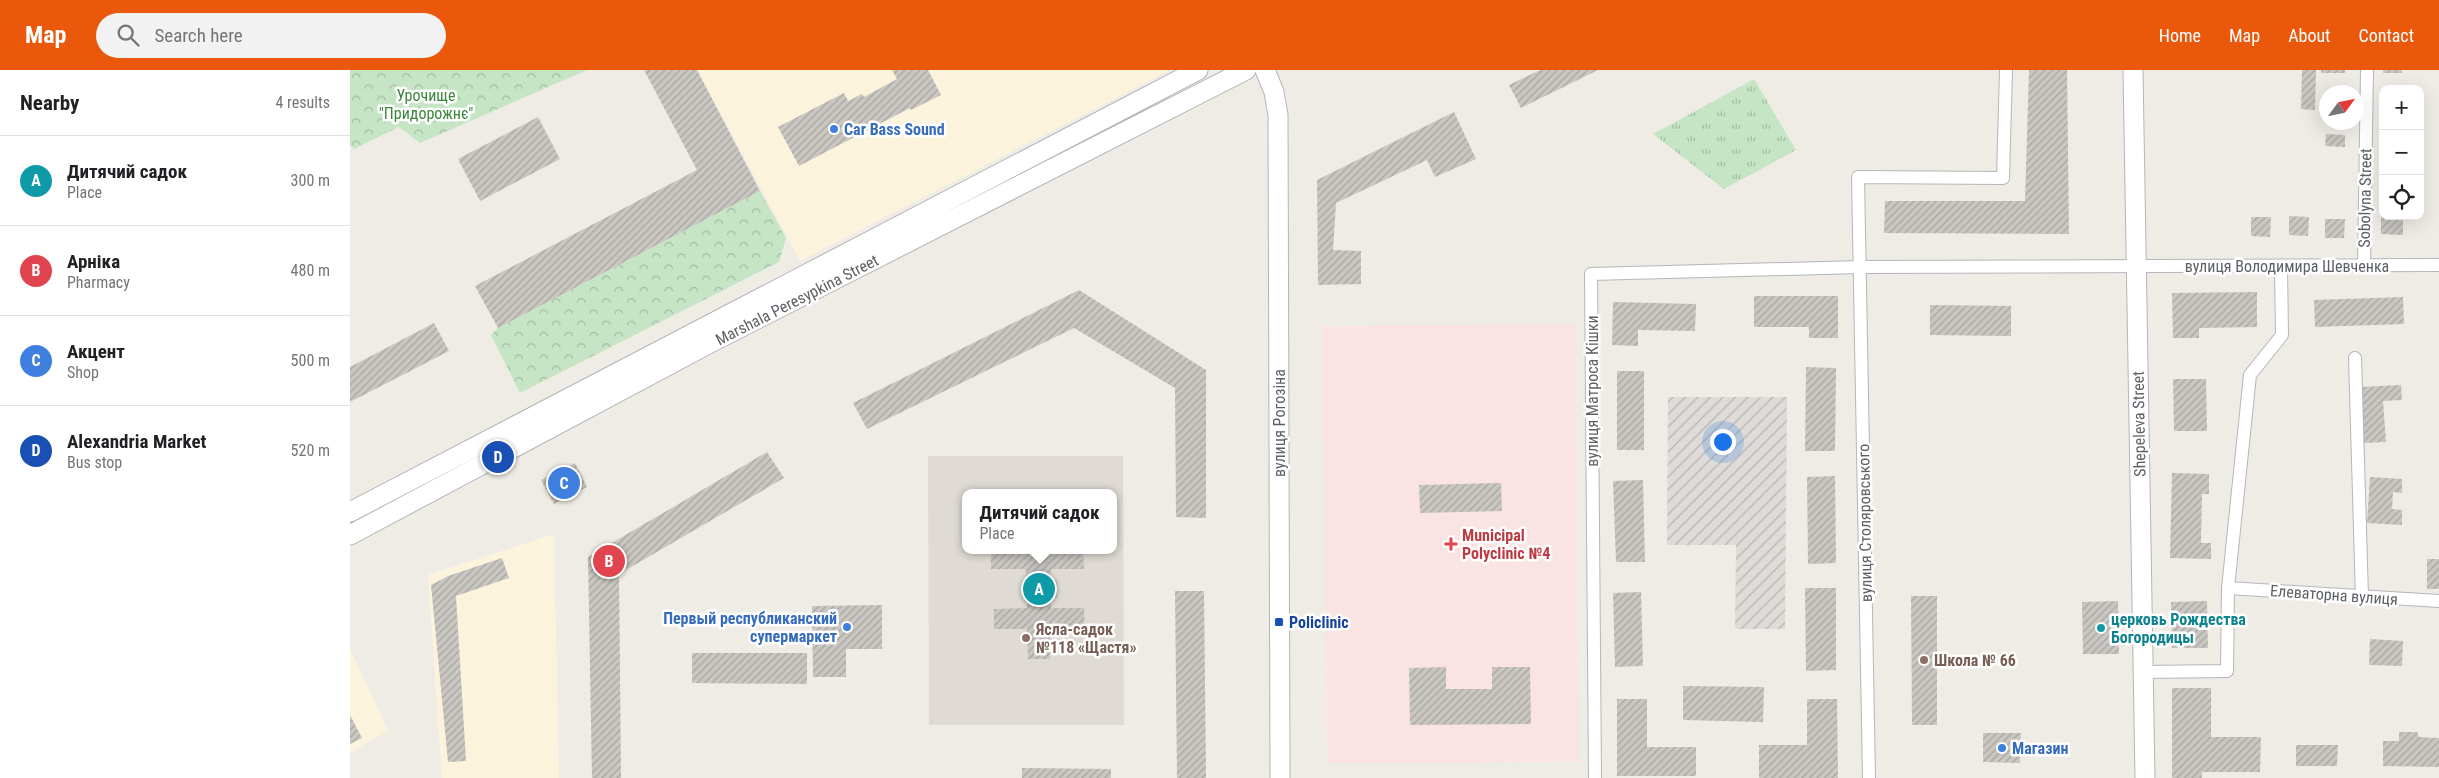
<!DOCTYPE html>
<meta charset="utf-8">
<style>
body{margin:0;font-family:"Roboto Condensed",sans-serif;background:#f2f2f2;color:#202124}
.controls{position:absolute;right:15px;top:15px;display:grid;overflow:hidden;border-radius:10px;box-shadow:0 5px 20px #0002}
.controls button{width:45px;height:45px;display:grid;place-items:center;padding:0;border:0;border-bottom:1px solid #e0e0e0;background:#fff;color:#202124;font:25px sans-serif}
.compass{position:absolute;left:1969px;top:15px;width:45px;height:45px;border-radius:50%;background:#fff;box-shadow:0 5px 20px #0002;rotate:57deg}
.you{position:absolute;left:1372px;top:371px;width:18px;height:18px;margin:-12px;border:4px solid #fff;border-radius:50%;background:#1a73e8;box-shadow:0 0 0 8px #1a73e833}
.badge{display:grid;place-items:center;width:32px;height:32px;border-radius:50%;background:#ea580c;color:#fff;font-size:16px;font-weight:700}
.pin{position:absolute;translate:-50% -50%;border:2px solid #fff;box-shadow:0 1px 5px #0006}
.popup{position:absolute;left:612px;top:419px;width:155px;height:65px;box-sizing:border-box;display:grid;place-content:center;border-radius:10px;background:#fff;filter:drop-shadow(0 1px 4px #0005);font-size:16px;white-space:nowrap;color:#757577}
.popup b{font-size:19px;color:#202124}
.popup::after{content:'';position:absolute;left:50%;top:100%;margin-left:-10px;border:10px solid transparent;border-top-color:#fff}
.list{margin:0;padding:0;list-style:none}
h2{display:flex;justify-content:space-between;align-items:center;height:65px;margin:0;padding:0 20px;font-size:21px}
h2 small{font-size:16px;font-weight:400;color:#757577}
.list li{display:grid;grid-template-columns:32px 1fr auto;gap:15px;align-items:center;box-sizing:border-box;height:90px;padding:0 20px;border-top:1px solid #e0e0e0}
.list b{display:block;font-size:19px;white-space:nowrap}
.list p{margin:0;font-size:16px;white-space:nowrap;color:#757577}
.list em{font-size:16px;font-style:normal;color:#757577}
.icon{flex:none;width:28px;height:28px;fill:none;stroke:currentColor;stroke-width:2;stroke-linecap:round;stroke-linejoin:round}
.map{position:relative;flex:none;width:2089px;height:708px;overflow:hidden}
header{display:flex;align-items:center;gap:30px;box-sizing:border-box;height:70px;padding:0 25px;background:#ea580c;color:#fff}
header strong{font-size:24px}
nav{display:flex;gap:28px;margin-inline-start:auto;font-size:18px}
.search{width:350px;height:45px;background:#f2f2f2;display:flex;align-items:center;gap:12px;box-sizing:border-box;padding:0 18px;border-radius:28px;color:#757577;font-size:19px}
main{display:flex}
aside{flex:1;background:#fff}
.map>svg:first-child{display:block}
.commercial{fill:#fcf3dd}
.industrial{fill:url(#industrial-furrows)}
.education{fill:#dfdbd4;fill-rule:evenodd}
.medical{fill:#fae4e3}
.grass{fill:url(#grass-tufts)}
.forest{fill:url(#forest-crowns)}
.building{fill:url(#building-hatch)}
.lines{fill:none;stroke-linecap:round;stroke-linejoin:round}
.street-casing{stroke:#b3b6ba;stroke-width:14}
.secondary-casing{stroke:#b2b5ba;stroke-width:21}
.street{stroke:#fff;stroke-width:12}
.secondary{stroke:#fff;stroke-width:19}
.shop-dot{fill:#3f7fe0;stroke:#fff;stroke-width:2}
.health-dot{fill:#e0444e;stroke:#fff;stroke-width:2}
.transit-dot{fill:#1a4fb4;stroke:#fff;stroke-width:2}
.culture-dot{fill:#0f9aa8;stroke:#fff;stroke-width:2}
.education-dot{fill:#8d6e63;stroke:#fff;stroke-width:2}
.labels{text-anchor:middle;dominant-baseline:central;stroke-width:5;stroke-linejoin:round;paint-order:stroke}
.park-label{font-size:16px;fill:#3b863b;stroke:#fff}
.shop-label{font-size:16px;font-weight:bold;fill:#366cbe;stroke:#fff;text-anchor:start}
.street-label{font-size:16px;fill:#5d6165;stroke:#fff}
.health-label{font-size:16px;font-weight:bold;fill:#be3a42;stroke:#fff;text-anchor:start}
.culture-label{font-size:16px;font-weight:bold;fill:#0d838f;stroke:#fff;text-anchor:start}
.transit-label{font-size:16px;font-weight:bold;fill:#164399;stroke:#fff;text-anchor:start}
.education-label{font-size:16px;font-weight:bold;fill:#785e54;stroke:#fff;text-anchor:start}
</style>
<header>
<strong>Map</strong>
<div class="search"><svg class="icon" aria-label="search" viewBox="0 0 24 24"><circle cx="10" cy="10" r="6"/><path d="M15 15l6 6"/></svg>Search here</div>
<nav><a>Home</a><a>Map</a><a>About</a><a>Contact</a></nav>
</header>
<main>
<aside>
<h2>Nearby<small>4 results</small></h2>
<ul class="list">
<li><span class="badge" style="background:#0f9aa8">A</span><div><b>Дитячий садок</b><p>Place</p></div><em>300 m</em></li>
<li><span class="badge" style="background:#e0444e">B</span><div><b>Арніка</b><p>Pharmacy</p></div><em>480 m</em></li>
<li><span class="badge" style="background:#3f7fe0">C</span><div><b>Акцент</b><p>Shop</p></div><em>500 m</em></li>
<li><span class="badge" style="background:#1a4fb4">D</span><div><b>Alexandria Market</b><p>Bus stop</p></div><em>520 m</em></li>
</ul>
</aside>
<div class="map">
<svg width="2089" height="708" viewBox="0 0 2089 708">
<defs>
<pattern id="industrial-furrows" width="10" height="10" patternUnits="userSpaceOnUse" patternTransform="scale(1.25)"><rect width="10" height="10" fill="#dedbd8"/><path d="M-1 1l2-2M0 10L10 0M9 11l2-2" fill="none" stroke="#b7b5b3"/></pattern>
<pattern id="grass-tufts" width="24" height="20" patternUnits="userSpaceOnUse" patternTransform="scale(1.25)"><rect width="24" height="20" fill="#c5e5c4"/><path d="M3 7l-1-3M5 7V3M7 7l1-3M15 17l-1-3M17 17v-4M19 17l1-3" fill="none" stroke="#a3bda3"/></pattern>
<pattern id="forest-crowns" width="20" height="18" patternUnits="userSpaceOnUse" patternTransform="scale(1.25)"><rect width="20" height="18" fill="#c5e5c4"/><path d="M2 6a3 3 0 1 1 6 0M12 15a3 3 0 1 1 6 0" fill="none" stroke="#a3bda3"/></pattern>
<pattern id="building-hatch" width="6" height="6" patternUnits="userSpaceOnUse" patternTransform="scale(1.25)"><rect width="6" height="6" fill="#cac7c2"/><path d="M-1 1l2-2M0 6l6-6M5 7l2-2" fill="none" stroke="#a7a5a1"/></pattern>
</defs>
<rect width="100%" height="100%" fill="#efece6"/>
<path class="commercial" d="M347,0H820L450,191Z
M204,464L209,708H92L78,505Z
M0,579L38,660L0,683Z"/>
<path class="industrial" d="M1318,327H1437L1435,559H1385L1386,475H1317Z"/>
<path class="education" d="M578,386H773L774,655H579ZM615,423H763V480H615Z"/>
<path class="medical" d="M1225,254L1229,692L977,693L972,256Z"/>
<path class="grass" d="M1404,9L1446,80L1374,119L1303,64Z"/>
<path class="forest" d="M0,0H237L70,73L49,57L4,79L0,75Z
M410,121L436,168L429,192L170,323L141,265L148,258Z"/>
<path class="building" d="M294,0H347L410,121L148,258L125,216L347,100Z
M542,0H578L591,25L561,40L560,38L449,96L428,57L494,23L498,31L512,24L514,27L547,9Z
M1190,0H1248L1171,38L1159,15Z
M1679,0H1717L1719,164L1534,163L1535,131H1675Z
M1952,0H1966L1965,40L1951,39Z
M1971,0H1995V3H1971Z
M2033,0H2052V3H2033Z
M1104,42L1126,89L1085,107L1077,90L986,133L983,180L1011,181V214L968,215L967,110Z
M188,47L210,89L130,131L108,89Z
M1976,64L1995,65V77L1975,76Z
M1939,146L1959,147L1958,166L1939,165Z
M2031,146H2053V165L2031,164Z
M1901,147H1921L1920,167L1901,166Z
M1975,149H1995L1994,168H1975Z
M729,220L856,300V448L826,447L825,318L724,258L517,359L503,333Z
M1907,222V257L1849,258V268H1823L1822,223Z
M1404,226H1488V268H1459V257H1404Z
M2053,227L2054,254L1965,257L1964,230Z
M1263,232L1346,234L1345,261L1288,260V276L1262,275Z
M1580,235L1661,236V266L1580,265Z
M84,253L99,281L0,332V297Z
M1456,297L1486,298L1485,381H1455Z
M1267,301H1294V380H1267Z
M1823,309H1856L1857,361H1824Z
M2051,315L2052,330L2033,331L2036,372L2014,373L2011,317Z
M417,382L434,408L269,504L271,708H242L238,487Z
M225,393L237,417L204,434L191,410Z
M1822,403L1859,404V424H1852L1851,473H1861V489L1820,488Z
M1485,406L1486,493L1458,494L1457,407Z
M2020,407L2052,409V423L2043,422L2042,439L2052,440V455L2017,453Z
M1293,410L1295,492H1266L1263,411Z
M1151,413L1152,441L1070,443L1069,415Z
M641,480H733L734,499H701V511L707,510V528H701V538H734L735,561L700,562V589H678L677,559H644V539L677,538V527H672V511H676V499H641Z
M152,488L159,508L106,526L116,691L98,692L81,515L98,506Z
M2077,489H2089V519H2077Z
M1455,518H1486V600L1456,601Z
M825,521H854L856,708H827Z
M1291,522L1293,596L1265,597L1263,523Z
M1561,526H1587V655H1562Z
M1768,531L1769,584H1733L1732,532Z
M1857,531L1858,578H1822L1821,532Z
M532,535V579H496V607H463L462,536Z
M2020,569L2053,571L2052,596L2019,595Z
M342,583H457V614L342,613Z
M1096,597V619H1142V597H1180L1181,654L1060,655L1059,598Z
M1333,616L1414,617L1413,652L1333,650Z
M1822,618H1861V667H1911L1910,702H1852V708H1822Z
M1267,629H1297V677H1346V706H1267Z
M1457,629H1487L1488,708H1409V675H1457Z
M0,645L12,668L0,674Z
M2049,662H2067L2069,667L2089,668V697L2033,696V671H2049Z
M1633,663H1671L1670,693L1633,692Z
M1946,675H1988L1987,696H1946Z
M672,698L761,699V708H672Z"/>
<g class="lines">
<defs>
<path id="street" d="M2014,195L2017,0
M2005,288L2012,527
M1878,518L2089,531
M1793,602L1877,601L1878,518L1900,305L1932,265L1931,196
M1245,708L1241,204L1510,197L2089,195
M1519,708L1508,107L1653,108L1656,0"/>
<path id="secondary" d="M915,0L924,22L928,45L930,708
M1783,0L1795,708
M0,442L848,0
M0,465L360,273L896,0"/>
</defs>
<use href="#street" class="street-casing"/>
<use href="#secondary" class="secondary-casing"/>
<use href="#street" class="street"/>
<use href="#secondary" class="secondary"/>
</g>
<g class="shop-dot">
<circle cx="484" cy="59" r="5"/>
<circle cx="497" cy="557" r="5"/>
<circle cx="1652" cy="678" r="5"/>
</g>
<path class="health-dot" d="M1098.5 466.5h5v5h5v5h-5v5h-5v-5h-5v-5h5z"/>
<rect class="transit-dot" x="924" y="547" width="10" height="10" rx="2.5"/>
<circle class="culture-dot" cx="1751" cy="558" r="5"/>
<g class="education-dot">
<circle cx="676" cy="568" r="5"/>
<circle cx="1574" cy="590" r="5"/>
</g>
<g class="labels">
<g class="park-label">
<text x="76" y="25">Урочище<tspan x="76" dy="18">"Придорожнє"</tspan></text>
</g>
<g class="shop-label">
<text x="494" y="59">Car Bass Sound</text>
<text x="487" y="548" text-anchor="end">Первый республиканский<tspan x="487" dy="18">супермаркет</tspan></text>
<text x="1662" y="678">Магазин</text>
</g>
<g class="street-label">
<text transform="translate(2015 128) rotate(-89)">Sobolyna Street</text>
<text x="1937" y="196">вулиця Володимира Шевченка</text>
<text transform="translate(447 230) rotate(-27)">Marshala Peresypkina Street</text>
<text transform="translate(1242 321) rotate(-90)">вулиця Матроса Кішки</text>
<text transform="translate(929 353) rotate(-90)">вулиця Рогозіна</text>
<text transform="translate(1789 354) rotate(-91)">Shepeleva Street</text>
<text transform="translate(1515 453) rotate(-91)">вулиця Столяровського</text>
<text transform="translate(1984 525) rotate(4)">Елеваторна вулиця</text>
</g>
<g class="health-label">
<text x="1112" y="465">Municipal<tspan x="1112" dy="18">Polyclinic №4</tspan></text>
</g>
<g class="culture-label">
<text x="1761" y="549">церковь Рождества<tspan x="1761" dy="18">Богородицы</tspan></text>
</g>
<g class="transit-label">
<text x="939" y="552">Policlinic</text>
</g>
<g class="education-label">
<text x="686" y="559">Ясла-садок<tspan x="686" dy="18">№118 «Щастя»</tspan></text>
<text x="1584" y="590">Школа № 66</text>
</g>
</g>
</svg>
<div class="controls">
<button>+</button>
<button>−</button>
<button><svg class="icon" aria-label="locate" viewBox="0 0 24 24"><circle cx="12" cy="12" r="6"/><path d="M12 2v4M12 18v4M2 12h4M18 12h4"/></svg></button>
</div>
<svg class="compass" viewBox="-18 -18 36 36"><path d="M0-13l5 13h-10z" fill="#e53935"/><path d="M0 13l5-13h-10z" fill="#757577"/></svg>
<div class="you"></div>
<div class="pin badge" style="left:689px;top:519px;background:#0f9aa8">A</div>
<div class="popup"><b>Дитячий садок</b>Place</div>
<div class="pin badge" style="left:259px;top:491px;background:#e0444e">B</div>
<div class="pin badge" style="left:214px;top:413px;background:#3f7fe0">C</div>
<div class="pin badge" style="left:148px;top:387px;background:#1a4fb4">D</div>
</div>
</main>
